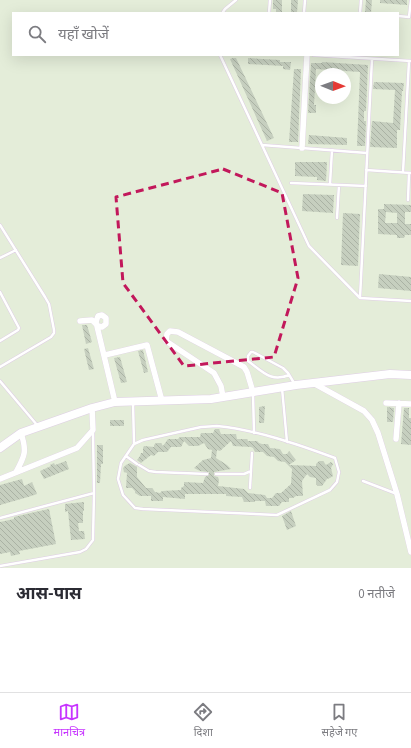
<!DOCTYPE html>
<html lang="hi">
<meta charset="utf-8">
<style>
body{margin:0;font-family:"Source Sans 3","Noto Sans Devanagari",sans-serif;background:#f7f7f7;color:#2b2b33}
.compass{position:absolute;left:315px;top:68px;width:36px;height:36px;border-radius:50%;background:#fff;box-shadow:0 4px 16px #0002;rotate:91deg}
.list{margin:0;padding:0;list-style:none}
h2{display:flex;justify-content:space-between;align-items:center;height:52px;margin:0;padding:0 16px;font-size:17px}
h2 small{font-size:13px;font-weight:400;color:#7c7c81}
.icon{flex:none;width:22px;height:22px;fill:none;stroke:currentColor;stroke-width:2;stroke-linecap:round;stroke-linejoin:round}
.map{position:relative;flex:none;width:411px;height:568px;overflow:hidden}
.search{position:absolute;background:#fff;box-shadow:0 4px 16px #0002;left:12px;right:12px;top:12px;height:44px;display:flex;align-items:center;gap:10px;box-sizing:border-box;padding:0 14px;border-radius:0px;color:#7c7c81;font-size:15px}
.sheet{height:124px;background:#fff}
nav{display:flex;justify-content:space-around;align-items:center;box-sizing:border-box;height:56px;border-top:1px solid #e1e1e2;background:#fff;font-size:11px;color:#7c7c81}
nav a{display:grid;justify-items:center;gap:2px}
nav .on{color:#c734ff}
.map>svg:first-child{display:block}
.building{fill:url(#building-back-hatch);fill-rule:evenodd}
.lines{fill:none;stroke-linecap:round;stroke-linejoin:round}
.lane-casing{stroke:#decee4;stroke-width:3.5}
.street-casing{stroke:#decee4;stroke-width:6}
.secondary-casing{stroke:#decee4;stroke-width:9}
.lane{stroke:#fff;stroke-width:2.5}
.street{stroke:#fff;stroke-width:5.5}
.secondary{stroke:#fff;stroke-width:8}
.marked{fill:none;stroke:#c2185b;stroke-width:3;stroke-dasharray:8 5;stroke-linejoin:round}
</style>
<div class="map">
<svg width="411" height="568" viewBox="0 0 411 568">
<defs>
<pattern id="building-back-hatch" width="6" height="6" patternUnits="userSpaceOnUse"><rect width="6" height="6" fill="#c6cfbf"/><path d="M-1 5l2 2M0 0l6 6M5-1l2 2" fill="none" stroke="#aab2a4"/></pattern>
</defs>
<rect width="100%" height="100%" fill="#e4edd9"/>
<path class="building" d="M273,0H282V13H276V9H273Z
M291,0H298L297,13H291Z
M366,0H372L371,13H365Z
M380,0H407V5L380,3Z
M233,58H236L274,138L267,141L230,59Z
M248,58L280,60V62H291L290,70L283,69V66L248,64Z
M322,62L368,65L366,111H364V121H366L365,146H357L360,72L316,69L314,105H316V113H308L311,63H322Z
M294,69H301L298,142H289Z
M374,82L404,83L403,91H402L400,130H397V148L370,147L372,121L393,123L395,90L373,89Z
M309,135L347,138V145L308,144Z
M295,162H327L326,181L317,180V177L295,176Z
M303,194L334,195L333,213L302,211Z
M384,204L411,205V212H405V224H411V235H405L404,238H397V235L378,234V209H384ZM386,212L397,213V223H385Z
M343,213L360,214L358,266L341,265Z
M379,274L411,277V291L378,288Z
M82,325H87L92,342L86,344Z
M88,348L94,369L89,370L84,349Z
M143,350L148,372L144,373L138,351Z
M120,357L127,382L121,383L114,358Z
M265,406L264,423H259V407Z
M387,407L394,408L393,422H387Z
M404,408H409V418H411V445L401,444Z
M110,420H124V426H110Z
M215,429H219L221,434H236L237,439H247L248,441H257L259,443L262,444H268L270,448L280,449L283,454H287L289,451L296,460L289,465L316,466V464L319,461H323L326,465L331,462L333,464L331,468L333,476L330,478L327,479L322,486H318L316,484V478L310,477L307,474L302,481L303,496H296L293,498H289V502H282L279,506H266L265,501H255V502H244L242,497L226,496V494H185V499L163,497V501H151V496H140L135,493V491L132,488H126L127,473L124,472L123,468L126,465L130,463L137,467V477L146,488H152L155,492L160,493L162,491L181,490V488L184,486V482L203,483L205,477L209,475V472L200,471L194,468L203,460L211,458L212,450L208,449L204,443L198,446H189L184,441L181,447H171L167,452H158L154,456L151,455L141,463L137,460L140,456L141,453H143V448L144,446L154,447V445L156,443H161L163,446L168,439H178L180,437H200L201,433H213ZM231,441L233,446L251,447L253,448L255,452H263L267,456L274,457L278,461L285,462L292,469L291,484L281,493H276L272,498H267L265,495L248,493L244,489L218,486L219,480L218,477L214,476V472L231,469L227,465L216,458L217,450L220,451Z
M97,445H103V464H101L100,483H97Z
M66,461L69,469L44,479L40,471L51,466L50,465L54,463L55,465Z
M22,479L24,486L32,482L37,494L28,497L0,505V485Z
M84,502V511H83V523H78L79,531H84L85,539L71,540L68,511L65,512V504Z
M49,509L56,544L19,551L20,554L11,556L10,552L0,554V522L14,519V517L35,512Z
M291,511L296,526L287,530L282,516Z"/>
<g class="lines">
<defs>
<path id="lane" d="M224,13L223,12L225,9L236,0
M269,13L270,0
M304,13L305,0
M360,13L361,0
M398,16L409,17L411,0
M220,55L309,246L360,298L411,301
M313,55L411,61
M262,145L367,153
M366,170L411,173
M403,172L409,61
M291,183L366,186
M330,184L332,150
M408,200L409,173
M337,218L339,185
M0,225L45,297L49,304L54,330V333L51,337L0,367
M0,258L16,250
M0,292L19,328L18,330L0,341
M360,298L372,59
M289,375C271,383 262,371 248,361V356L251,352H253L283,368L288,373L294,383
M0,381L37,425
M282,388L287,442
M253,393L254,433
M133,402L134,443
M217,426C257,430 297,444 335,458L339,472L337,482L330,490L277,515L143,509L135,508L123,495L118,479L121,463L134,444L143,440L201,427Z
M126,456L137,464
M139,465L149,471L156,472L207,474
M216,474H244L251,471
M363,481L397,494
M250,488L252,453
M0,518L94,493
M0,566L80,552L86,549L93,540L94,493L93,432"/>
<path id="street" d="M302,148L307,55
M80,321L92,320L98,326L102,327L106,324V318L102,315L98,316L96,322L115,402
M105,355L147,345L162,401
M315,384L364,411L372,420L378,433L397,494L411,552
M223,397L221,386L214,373L166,341L167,334L170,331L178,332L244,367L247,372L253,392
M386,403L411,404
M396,439L399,403
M16,472C25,456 27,451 21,433
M0,479L77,448L93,430L92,408"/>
<path id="secondary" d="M0,448L21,433L92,408L115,402L211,399L296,385L390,374L411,375"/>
</defs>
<use href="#lane" class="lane-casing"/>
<use href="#street" class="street-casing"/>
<use href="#secondary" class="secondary-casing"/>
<use href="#lane" class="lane"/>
<use href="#street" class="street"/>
<use href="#secondary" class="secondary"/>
</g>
<path class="marked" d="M223,169L282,193L298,278L274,357L184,366L123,283L116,197Z"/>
</svg>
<svg class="compass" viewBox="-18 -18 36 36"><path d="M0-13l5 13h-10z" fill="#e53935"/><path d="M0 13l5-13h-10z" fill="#7c7c81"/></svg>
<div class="search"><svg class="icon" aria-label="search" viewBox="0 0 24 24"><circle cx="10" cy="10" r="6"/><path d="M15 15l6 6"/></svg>यहाँ खोजें</div>
</div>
<section class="sheet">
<h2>आस-पास<small>0 नतीजे</small></h2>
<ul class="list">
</ul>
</section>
<nav>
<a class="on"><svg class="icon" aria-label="map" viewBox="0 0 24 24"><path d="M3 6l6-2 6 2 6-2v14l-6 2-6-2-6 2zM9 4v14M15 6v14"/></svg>मानचित्र</a>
<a><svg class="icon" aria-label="directions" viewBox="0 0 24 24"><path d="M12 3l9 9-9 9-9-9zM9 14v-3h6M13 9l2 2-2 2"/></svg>दिशा</a>
<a><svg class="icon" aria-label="saved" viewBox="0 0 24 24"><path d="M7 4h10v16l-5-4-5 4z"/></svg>सहेजे गए</a>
</nav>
